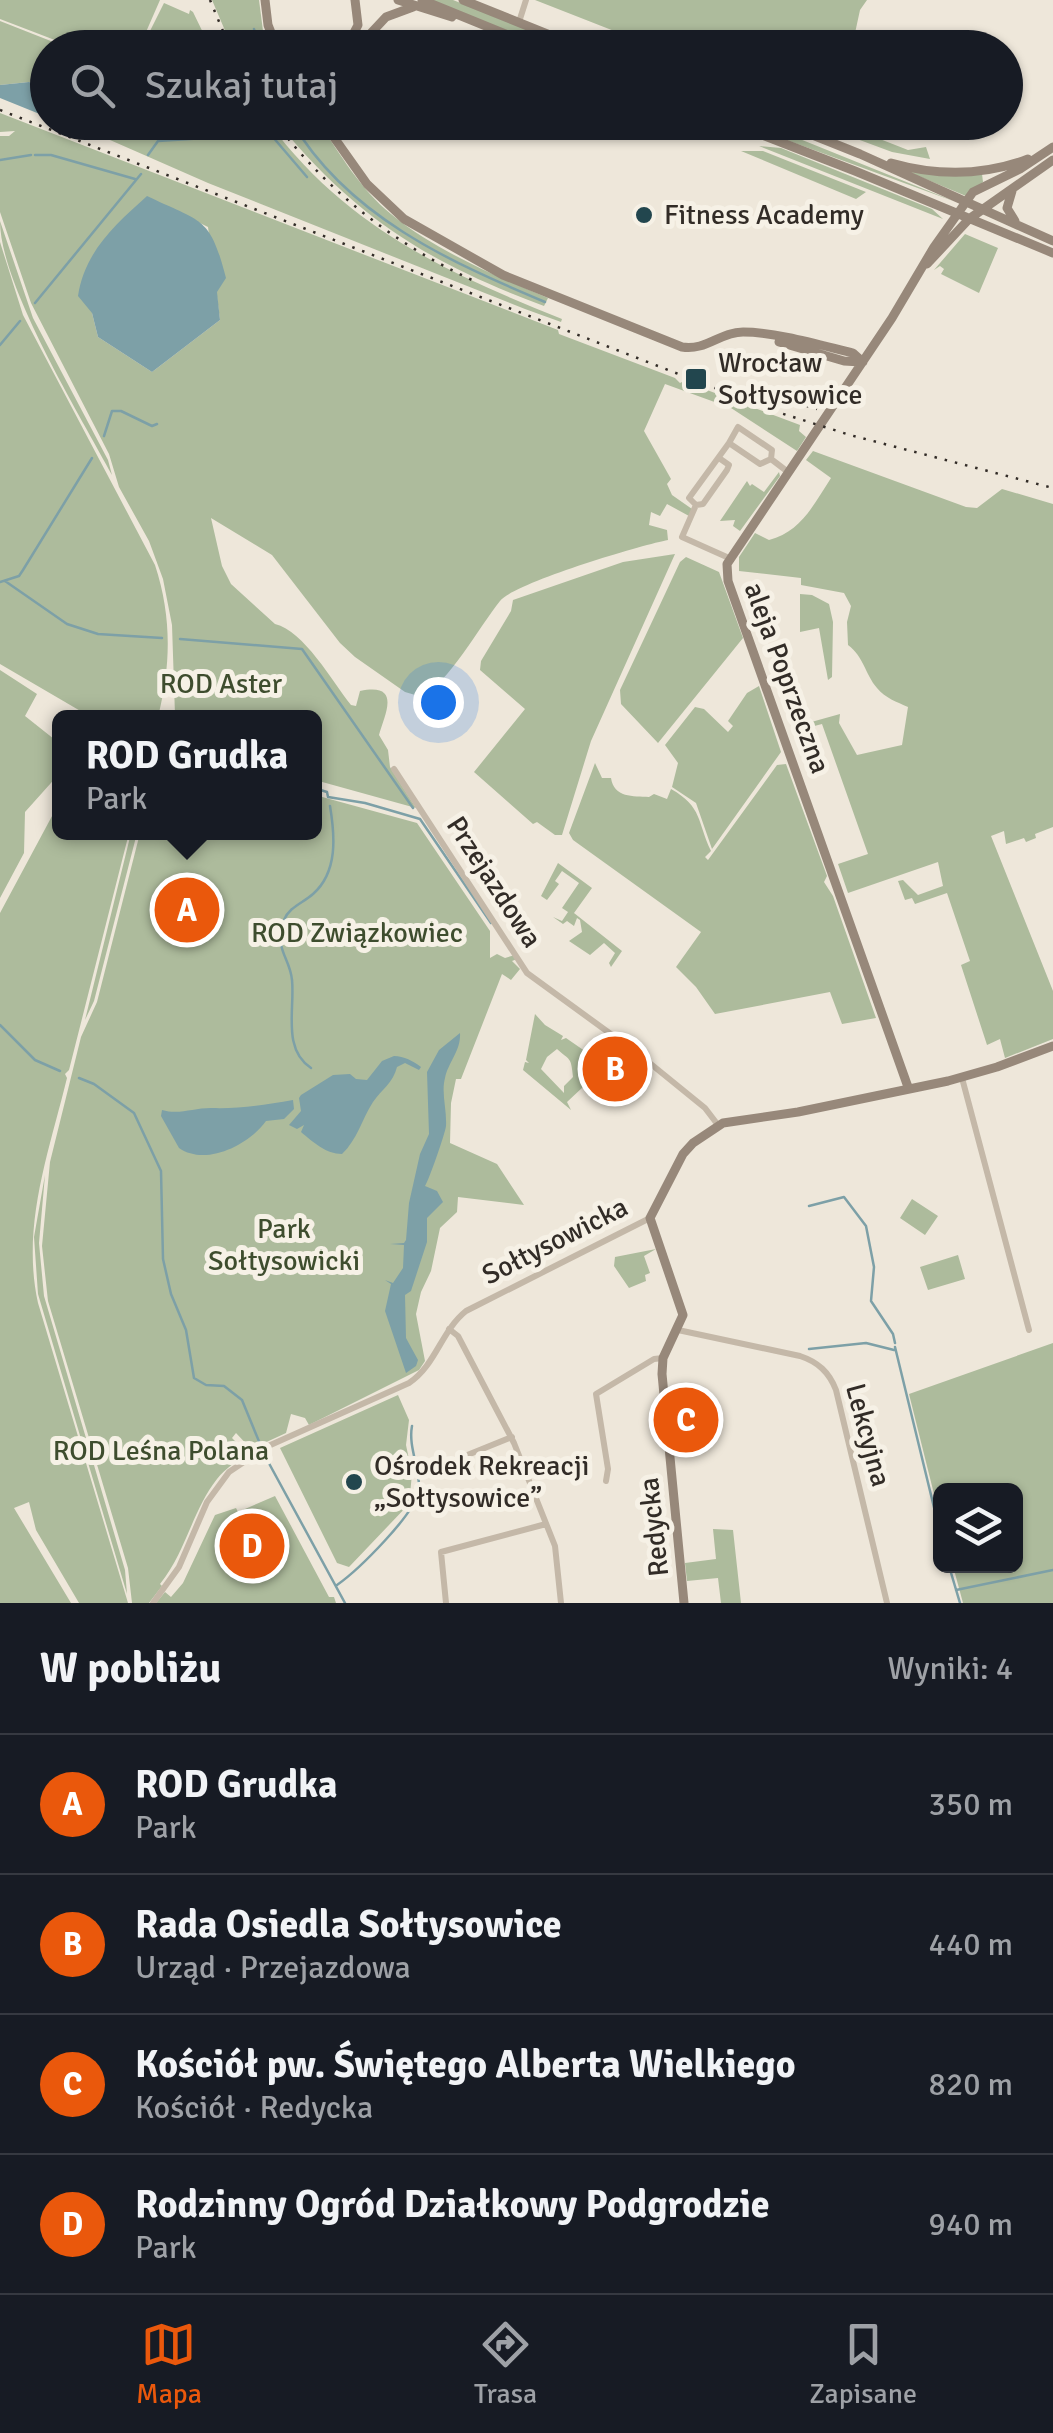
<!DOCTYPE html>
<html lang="pl">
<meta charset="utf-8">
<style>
body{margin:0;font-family:Signika,sans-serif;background:#242831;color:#f1f3f6}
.controls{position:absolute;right:30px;bottom:30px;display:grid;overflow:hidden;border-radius:15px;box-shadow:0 2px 8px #0004}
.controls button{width:90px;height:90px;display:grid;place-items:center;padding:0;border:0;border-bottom:2px solid #363941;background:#171b24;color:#f1f3f6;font:50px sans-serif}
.you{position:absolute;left:438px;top:702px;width:35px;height:35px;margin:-25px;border:8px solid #fff;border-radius:50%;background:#1a73e8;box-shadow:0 0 0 15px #1a73e833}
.badge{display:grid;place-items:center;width:65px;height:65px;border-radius:50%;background:#ea580c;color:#fff;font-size:32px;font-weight:700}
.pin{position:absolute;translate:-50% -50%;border:5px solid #fff;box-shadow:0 2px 10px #0006}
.popup{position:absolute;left:52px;top:710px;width:270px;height:130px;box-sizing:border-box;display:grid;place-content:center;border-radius:15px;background:#171b24;filter:drop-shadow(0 2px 8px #0005);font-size:32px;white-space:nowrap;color:#9ea1a6}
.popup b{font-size:38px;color:#f1f3f6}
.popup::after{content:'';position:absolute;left:50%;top:100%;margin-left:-20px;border:20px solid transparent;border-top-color:#171b24}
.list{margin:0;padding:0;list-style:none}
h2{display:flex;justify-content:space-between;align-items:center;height:130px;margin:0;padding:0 40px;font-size:42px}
h2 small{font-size:32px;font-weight:400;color:#9ea1a6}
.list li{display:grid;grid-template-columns:65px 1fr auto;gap:30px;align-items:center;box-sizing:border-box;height:140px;padding:0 40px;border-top:2px solid #363941}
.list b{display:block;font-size:38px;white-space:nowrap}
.list p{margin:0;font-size:32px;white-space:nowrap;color:#9ea1a6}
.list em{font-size:32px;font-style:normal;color:#9ea1a6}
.icon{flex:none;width:55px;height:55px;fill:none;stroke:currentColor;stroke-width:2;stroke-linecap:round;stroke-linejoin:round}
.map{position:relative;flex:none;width:1053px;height:1603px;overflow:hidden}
.search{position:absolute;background:#171b24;box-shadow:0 2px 8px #0004;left:30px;right:30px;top:30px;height:110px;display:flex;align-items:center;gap:25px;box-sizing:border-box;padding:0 35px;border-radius:55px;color:#9ea1a6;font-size:38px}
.sheet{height:690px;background:#171b24}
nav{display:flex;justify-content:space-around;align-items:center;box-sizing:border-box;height:140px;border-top:2px solid #363941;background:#171b24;font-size:28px;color:#9ea1a6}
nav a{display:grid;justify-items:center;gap:5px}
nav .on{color:#ea580c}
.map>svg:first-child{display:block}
.green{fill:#adbb9c;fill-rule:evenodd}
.water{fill:#7da0a7}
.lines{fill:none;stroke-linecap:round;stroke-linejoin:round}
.stream{stroke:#7da0a7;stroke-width:2.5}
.street{stroke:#c4b8a8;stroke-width:6}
.secondary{stroke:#97887a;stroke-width:9}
.rail{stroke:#322c27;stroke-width:2.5;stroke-dasharray:2.5 8;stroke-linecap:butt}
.poi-dot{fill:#22464e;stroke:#f6f1e6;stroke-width:4}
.labels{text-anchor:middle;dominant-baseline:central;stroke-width:10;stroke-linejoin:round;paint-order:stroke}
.poi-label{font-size:28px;fill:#322c27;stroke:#f6f1e6;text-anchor:start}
.street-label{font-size:28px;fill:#322c27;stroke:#f6f1e6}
.park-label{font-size:28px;fill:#3e4d2e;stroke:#f6f1e6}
</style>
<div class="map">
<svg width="1053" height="1603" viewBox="0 0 1053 1603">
<rect width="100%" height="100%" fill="#eee7da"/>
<path class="green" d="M0,0H160L139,48L73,47L0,19Z
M212,0H259L263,31L270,47H232Z
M430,0H453L572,47H548Z
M535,0H867L860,10L852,47H655Z
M164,3L189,14L190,10L193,12L210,47H142Z
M0,21L66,47L48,48L47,88L29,82L0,85Z
M0,113L558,330L559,334L675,378L680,383L684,381L701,390H707L800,425L799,431L806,437L797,451L731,408L665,384L644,431L671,479L667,484L672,495L692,509L689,516L667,504L660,516L651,512L649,525L667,530L668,540C641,545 514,583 500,601C480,626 448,683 422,697L405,692L355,657L340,643L272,555L211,518L222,566L231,584L275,624C304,631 332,681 351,705L356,706L360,691C403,682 384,716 379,735L388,750L390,767L416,808L315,780L314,718L175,715L172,625L163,579L149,541L119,487L109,454L31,303L0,212V136H9L15,131L0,132ZM147,197L208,227L220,320L152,372L98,337L92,313Z
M69,122L228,123L222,134L227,133L233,123H269C346,227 445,272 562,319L561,322L525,309L208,183Z
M278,123H319C340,154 361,190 391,214C436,251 494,275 548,298L544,306C429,263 357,219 278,123Z
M740,123H760L956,202Z
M814,123H839L908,150L926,147L930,159L892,152Z
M759,146L781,148L932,209L943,219Z
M741,151H763L866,192L856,199Z
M904,170L946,176L982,174L983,182L966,196Z
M0,221L33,318L108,460L112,475C80,415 0,285 0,221Z
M965,234L998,248L979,293L941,274L944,269L940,266L934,270Z
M0,242L23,315L155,565C172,617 171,665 158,717L89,716L0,664Z
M813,451L966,507L977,508L1002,489L1053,504V827L1035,834L1036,838L1026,842L1024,838L1006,844L1004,831L991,836L1053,991V1039L1005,1058L1000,1039L987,1045L961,965L970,961L947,893L915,904L912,898L905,900L898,881L903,880L918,895L943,886L938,862L848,893L838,864L868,854L822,724L799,730L797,726L840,714L839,723L857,755L902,745L908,707C897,702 885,698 877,688C865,674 864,657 848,645L847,622L851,606L844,593L801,585V578L739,571V557L755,533L769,540C801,532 814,504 831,478L806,460Z
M779,472L780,476L740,531L733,526L735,520L720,521L747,481L750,486L752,484L764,492Z
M675,554L591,741L562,835H555L537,822L533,824L474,772L525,709L480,670L481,661L511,611L513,600L623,562Z
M686,557L719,572L743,638L658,743L621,704L620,690L680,562Z
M800,594L812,595L829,604L833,622L832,677L828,680L819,628L800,632Z
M0,670L37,694L25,716L59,743V774L25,812L24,853L0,898Z
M759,686L781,752L712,849L696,803L672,787L678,763L665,745L695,707L704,709L728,732L733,726L728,721L747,693Z
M595,763L602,778H611C614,798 633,796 649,797L654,794L667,799L671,789C703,807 697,822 711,851L705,857L708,860L777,765L786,764L827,876L824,882L833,896L876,1018L842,1024L830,992L715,1014L696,987L676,967L701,932L573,840L569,833Z
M315,795L417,823L490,931V958L497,954L505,958L515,955L517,959L512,961L520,969L511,980L502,974L461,1079H456L451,1103L450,1143L497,1164L524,1205L458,1197L457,1212L440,1228L431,1271L421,1292L416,1314L425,1361L419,1370L309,1425L305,1418L291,1414L286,1433L251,1449L236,1433L232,1438L247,1453C237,1461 225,1469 217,1479C192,1511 186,1552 160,1584L162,1586L149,1603H132L128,1568L48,1301L42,1246L50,1162L81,1037L97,1002L140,833L314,832Z
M59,803V832L129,833L69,1070L65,1074L67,1078C49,1152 21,1226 38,1303L128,1603H79L36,1530L29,1502L14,1508L71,1603H0V913Z
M131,833H137L94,1001L85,1020Z
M558,863L592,888L574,913L622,951L611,967L609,963L615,953L604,943L590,955L569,941L582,932L580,920L577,918L574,926L567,921L563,924L553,917L562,921L568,912L562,908L579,883L562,871L555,881L559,884L547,900L541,896Z
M535,1014L545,1025L563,1036L561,1040L566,1038L592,1056L587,1062L596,1059L618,1075L596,1066V1070L591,1075L588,1073L582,1081L604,1097L583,1087L567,1102L571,1110L523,1070L525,1062L529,1063L526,1060ZM557,1049C570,1061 571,1056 573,1077L564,1086V1093L541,1069L547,1057Z
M45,1175L39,1243L44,1296L125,1570L127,1594L38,1294L34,1237Z
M912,1199L938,1216L925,1235L900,1218Z
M656,1249L644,1256L650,1273L645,1275L646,1281L629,1288L614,1266L615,1257Z
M958,1255L965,1279L928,1290L920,1267Z
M1053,1343V1603H963L953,1566H1016V1490H940V1518L909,1394Z
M398,1395L409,1420L406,1445L412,1474L409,1504L349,1567L337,1563L280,1448Z
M275,1496L329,1597H334L336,1603H156L165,1592L171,1597L183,1583L215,1515L236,1508L238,1512Z
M713,1529L733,1530L741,1603H721L718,1578L687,1581L685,1563L716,1559Z"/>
<path class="water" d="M29,82L47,88V117L0,98V85Z
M147,196C203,223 210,216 226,278L217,292L220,320L152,372L98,337L92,313L78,296C85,251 115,225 147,196Z
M460,1033C461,1051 449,1061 445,1078C441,1093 447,1110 446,1126C445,1134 429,1180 425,1186L437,1191L443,1202L427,1218V1242L411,1291L405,1295L406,1338L418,1360L416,1366L406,1373L385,1311L391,1284L385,1280L393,1283L403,1268L404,1245L390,1244L404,1243L406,1240L409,1203L420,1154L429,1134L427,1072L439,1050Z
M394,1056C404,1056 413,1061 421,1067L419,1070L405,1063L397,1067C393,1083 382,1089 373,1102C362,1119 357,1140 342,1154C326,1154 313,1142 301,1132L304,1125L297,1129L289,1125L301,1111L299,1098L301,1095L333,1075L350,1074L356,1079L367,1080L382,1061Z
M293,1100L294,1109L284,1119L266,1121C250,1144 206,1167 179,1148L161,1116L162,1110C179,1115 193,1108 211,1108C239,1109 265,1105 293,1100Z"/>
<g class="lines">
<path class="stream" d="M254,29L259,48
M260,122L307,177
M292,122C347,216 450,262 545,302
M35,155H51L135,179
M148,155L158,141L221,137L231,122
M0,160L31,155
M35,303L141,174
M0,345L20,321
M104,436L112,411H121L152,426L157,424
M5,581L67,624L98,634L162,638
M0,582L19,576L23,570L92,458
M180,639L302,649L413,808
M314,788L327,792L328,797L365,803L420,819L491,923
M0,1025L35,1060L60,1071
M311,1068C282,1049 295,1009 292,980C290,957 273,949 284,920C289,907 303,903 313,894C338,872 335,836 330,806
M79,1078L94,1084L134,1113L161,1171L163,1259L171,1294L186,1330L194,1378L206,1385L224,1386L242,1400L265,1456L345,1603
M809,1206L844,1197L866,1226L874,1267L871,1301L893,1334L895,1343
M895,1347L940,1532
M809,1349L866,1343L894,1350
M949,1566L960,1603
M337,1585C357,1571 417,1513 419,1489C420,1468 408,1447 412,1426
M956,1590L1053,1570"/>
<path class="street" d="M519,22L526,0
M729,443L738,427L772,450L771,459
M719,458L729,465L727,470L703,504L696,505L689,498L729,443L760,464L771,459L788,472
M696,505L682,537L729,558
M394,769L527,973L641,1056L705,1108L718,1125
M962,1078L1029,1330
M449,1329L458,1336L514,1443L555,1546L561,1603
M678,1330L800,1356C818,1362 829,1372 836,1390L887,1603
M455,1460L512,1437
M606,1481L608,1469L596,1394L654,1359L663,1358
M153,1603L179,1567L207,1502L229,1472L266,1447L409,1383C436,1365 441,1331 466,1311L650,1218
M446,1603L441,1552L546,1524"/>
<path class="secondary" d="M265,0L268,25L277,48
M398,0L452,17
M422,0L540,48
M463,0L582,48
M346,48L358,25L355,0
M357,48L386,17L413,7
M323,122L367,184L404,219L503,275L682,347C706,351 720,332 743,332C776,332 820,345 853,353L863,362
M729,122L855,171L1053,253
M780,122L860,154L1053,241
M891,163C937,176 983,176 1028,159
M1012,191L1007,208L1015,221
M927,264L969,219L1053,160
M779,342L844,361L861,362
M908,1087L728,581L727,564L892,318L934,247L973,192L1020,169L1053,147
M684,1603L662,1374L663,1358L683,1315L650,1218L683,1154L693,1143L723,1123L798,1112L948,1081L997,1067L1053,1046"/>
<path class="rail" d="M210,0L230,48
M0,110L771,410L850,435L1053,488
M275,122C328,192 393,243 472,280
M766,394L817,409"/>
</g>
<g class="poi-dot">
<circle cx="644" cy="215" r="10"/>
<rect x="684" y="367" width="24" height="24" rx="5"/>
<circle cx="354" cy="1482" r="10"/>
</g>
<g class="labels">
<g class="poi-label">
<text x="664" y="215">Fitness Academy</text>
<text x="718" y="363">Wrocław<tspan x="718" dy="32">Sołtysowice</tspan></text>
<text x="374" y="1466">Ośrodek Rekreacji<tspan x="374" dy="32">„Sołtysowice”</tspan></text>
</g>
<g class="street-label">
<text transform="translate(787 678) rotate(70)">aleja Poprzeczna</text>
<text transform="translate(494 882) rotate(57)">Przejazdowa</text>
<text transform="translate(555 1241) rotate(-27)">Sołtysowicka</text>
<text transform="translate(868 1435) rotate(75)">Lekcyjna</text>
<text transform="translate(654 1527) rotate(-96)">Redycka</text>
</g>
<g class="park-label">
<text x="221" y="684">ROD Aster</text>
<text x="357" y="933">ROD Związkowiec</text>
<text x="284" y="1229">Park<tspan x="284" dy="32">Sołtysowicki</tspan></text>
<text x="161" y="1451">ROD Leśna Polana</text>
</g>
</g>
</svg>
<div class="controls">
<button><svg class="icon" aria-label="layers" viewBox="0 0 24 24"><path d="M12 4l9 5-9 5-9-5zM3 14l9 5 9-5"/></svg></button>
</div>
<div class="you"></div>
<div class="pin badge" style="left:187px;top:910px">A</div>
<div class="popup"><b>ROD Grudka</b>Park</div>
<div class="pin badge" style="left:615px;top:1069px">B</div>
<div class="pin badge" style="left:686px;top:1420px">C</div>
<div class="pin badge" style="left:252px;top:1546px">D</div>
<div class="search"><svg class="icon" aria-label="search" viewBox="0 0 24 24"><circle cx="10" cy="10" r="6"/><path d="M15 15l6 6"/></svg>Szukaj tutaj</div>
</div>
<section class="sheet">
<h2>W pobliżu<small>Wyniki: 4</small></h2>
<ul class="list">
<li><span class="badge">A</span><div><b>ROD Grudka</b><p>Park</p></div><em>350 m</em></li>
<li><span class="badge">B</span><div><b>Rada Osiedla Sołtysowice</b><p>Urząd · Przejazdowa</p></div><em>440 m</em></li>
<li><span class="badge">C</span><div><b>Kościół pw. Świętego Alberta Wielkiego</b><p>Kościół · Redycka</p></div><em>820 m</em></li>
<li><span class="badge">D</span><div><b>Rodzinny Ogród Działkowy Podgrodzie</b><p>Park</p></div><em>940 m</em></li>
</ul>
</section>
<nav>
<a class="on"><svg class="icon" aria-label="map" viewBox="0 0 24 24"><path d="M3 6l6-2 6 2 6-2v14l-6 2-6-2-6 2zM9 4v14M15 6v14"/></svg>Mapa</a>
<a><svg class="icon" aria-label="directions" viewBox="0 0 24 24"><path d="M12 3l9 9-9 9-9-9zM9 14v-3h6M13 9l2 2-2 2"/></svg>Trasa</a>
<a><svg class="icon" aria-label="saved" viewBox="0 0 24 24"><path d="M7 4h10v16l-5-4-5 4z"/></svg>Zapisane</a>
</nav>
